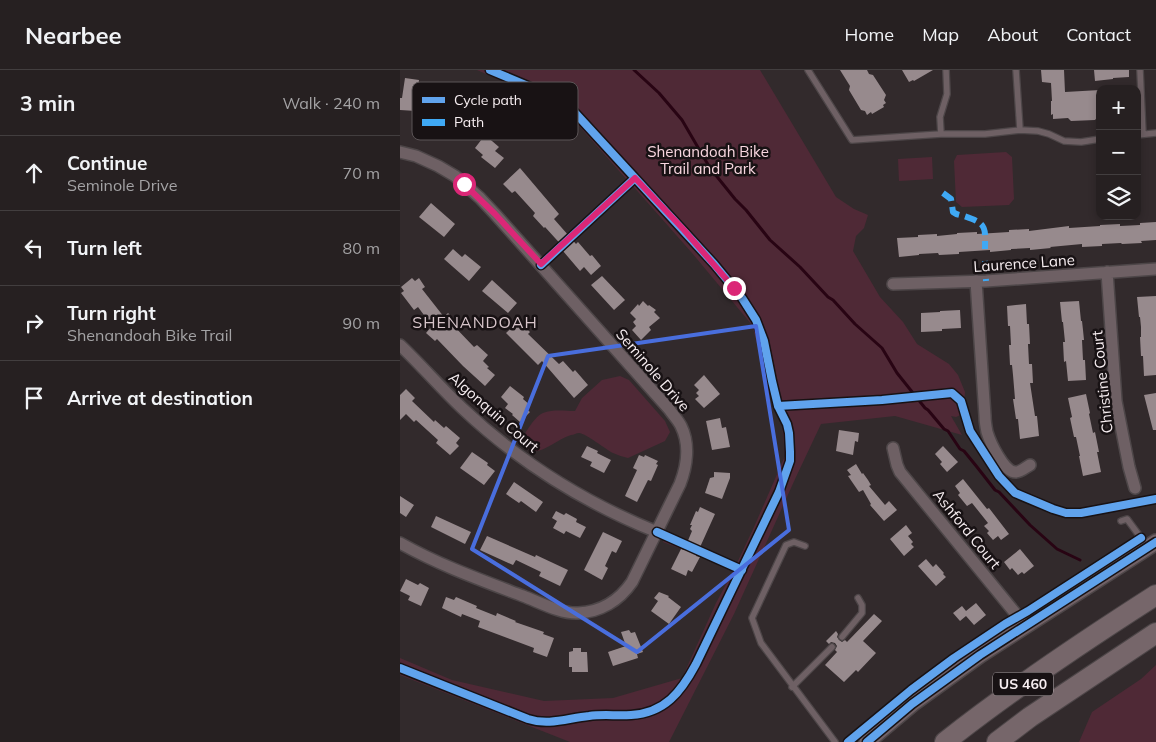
<!DOCTYPE html>
<meta charset="utf-8">
<style>
body{margin:0;font-family:Mulish,sans-serif;background:#2e282a;color:#f1f3f6}
.controls{position:absolute;right:15px;top:15px;display:grid;overflow:hidden;border-radius:10px;box-shadow:0 2px 8px #0003}
.controls button{width:45px;height:45px;display:grid;place-items:center;padding:0;border:0;border-bottom:1px solid #423e3f;background:#262021;color:#f1f3f6;font:25px sans-serif}
.stop{position:absolute;width:15px;height:15px;margin:-11px;border:4px solid #db2777;border-radius:50%;background:#fff}
.stop.end{background:#db2777;border-color:#fff;box-shadow:0 1px 5px #0008}
.list{margin:0;padding:0;list-style:none}
h2{display:flex;justify-content:space-between;align-items:center;height:65px;margin:0;padding:0 20px;font-size:21px}
h2 small{font-size:16px;font-weight:400;color:#a4a3a5}
.list li{display:grid;grid-template-columns:32px 1fr auto;gap:15px;align-items:center;box-sizing:border-box;height:75px;padding:0 20px;border-top:1px solid #423e3f}
.list b{display:block;font-size:19px;white-space:nowrap}
.list p{margin:0;font-size:16px;white-space:nowrap;color:#a4a3a5}
.list em{font-size:16px;font-style:normal;color:#a4a3a5}
.icon{flex:none;width:28px;height:28px;fill:none;stroke:currentColor;stroke-width:2;stroke-linecap:round;stroke-linejoin:round}
.map{position:relative;flex:none;width:756px;height:672px;overflow:hidden}
header{display:flex;align-items:center;gap:30px;box-sizing:border-box;height:70px;padding:0 25px;background:#262021;border-bottom:1px solid #423e3f}
header strong{font-size:24px}
nav{display:flex;gap:28px;margin-inline-start:auto;font-size:18px}
main{display:flex}
aside{flex:1;background:#262021}
.map>svg:first-child{display:block}
.green{fill:#4f2936}
.lines{fill:none;stroke-linecap:round;stroke-linejoin:round}
.stream{stroke:#280413;stroke-width:3}
.building{fill:#978a8d}
.lane-casing{stroke:#4d4648;stroke-width:8}
.street-casing{stroke:#4d4648;stroke-width:14}
.secondary-casing{stroke:#4d4648;stroke-width:18}
.highway-casing{stroke:#4d4648;stroke-width:22}
.lane{stroke:#6e6064;stroke-width:5.5}
.street{stroke:#6e6064;stroke-width:11}
.secondary{stroke:#716166;stroke-width:15}
.highway{stroke:#76666a;stroke-width:20}
.quiet{stroke:#3fa9f5;stroke-width:6;stroke-dasharray:12 6;stroke-linecap:butt}
.cycleway-casing{stroke:#181214;stroke-width:11}
.cycleway{stroke:#60a3ed;stroke-width:8}
.route{stroke:#db2777;stroke-width:6}
.marked{fill:none;stroke:#496edd;stroke-width:4;stroke-linejoin:round}
.labels{text-anchor:middle;dominant-baseline:central;stroke-width:5;stroke-linejoin:round;paint-order:stroke}
.shield{fill:#181214;stroke:#b4acaf;stroke-width:1}
.shield-label{font-size:14px;font-weight:bold;fill:#f7eef1}
.park-label{font-size:15px;fill:#f8d6df;stroke:#181214}
.street-label{font-size:15px;fill:#f7eef1;stroke:#181214}
.neighbourhood-label{font-size:16px;letter-spacing:1px;fill:#d7c5ca;stroke:#181214}
.key{fill:#181214;stroke:#5b5456;stroke-width:1}
.key-label{font-size:14px;fill:#f7eef1}
</style>
<header>
<strong>Nearbee</strong>
<nav><a>Home</a><a>Map</a><a>About</a><a>Contact</a></nav>
</header>
<main>
<aside>
<h2>3 min<small>Walk · 240 m</small></h2>
<ul class="list">
<li><svg class="icon" aria-label="ahead" viewBox="0 0 24 24"><path d="M12 20V5M6 11l6-6 6 6"/></svg><div><b>Continue</b><p>Seminole Drive</p></div><em>70 m</em></li>
<li><svg class="icon" aria-label="left" viewBox="0 0 24 24"><path d="M17 20v-9H6M10 6l-5 5 5 5"/></svg><div><b>Turn left</b></div><em>80 m</em></li>
<li><svg class="icon" aria-label="right" viewBox="0 0 24 24"><path d="M7 20v-9h11M14 6l5 5-5 5"/></svg><div><b>Turn right</b><p>Shenandoah Bike Trail</p></div><em>90 m</em></li>
<li><svg class="icon" aria-label="arrive" viewBox="0 0 24 24"><path d="M6 21V4h12l-3 4 3 4H6"/></svg><div><b>Arrive at destination</b></div></li>
</ul>
</aside>
<div class="map">
<svg width="756" height="672" viewBox="0 0 756 672">
<rect width="100%" height="100%" fill="#322a2c"/>
<path class="green" d="M77,0H360L436,127L454,139L468,145L464,158L456,166L453,181L480,227L503,252L517,274L549,294L558,305L565,322L563,344L556,347L551,346L562,365L495,346L421,354L396,407L334,544L269,672H170L0,605V588L52,610L144,631L213,628L282,608L316,533L333,501L292,483L263,472L268,462L337,493L354,457L385,386L381,343L369,317L352,255L292,183L232,115L198,148L148,190L145,187L195,144L228,111L164,39Z
M606,82L612,87L614,129L609,135L562,137L556,132L554,91L557,85Z
M532,87L533,109L499,111L498,89Z
M220,306L229,310L265,351L270,362L265,371L228,388C223,387 218,385 213,383C205,379 187,364 179,363C176,363 174,365 171,365C153,370 133,395 121,371C125,363 135,346 143,343C153,339 165,341 175,341L182,328L202,310Z
M756,595V672H679L692,642L741,609Z"/>
<g class="lines">
<path class="stream" d="M234,0L259,23L282,50L310,98L335,129L346,140L370,170L400,197L428,227L433,230L455,254L482,278L497,303L525,338L528,340L544,359L548,361L560,379L564,381L577,397L595,420L599,422L630,455L657,479L680,490"/>
</g>
<path class="building" d="M440,0H467L469,4L473,5L486,25L484,30L486,33L483,35L484,37L472,44L471,42L467,45L465,41L461,40L449,20L450,16Z
M502,0H533L514,11L513,10L509,12Z
M641,0H664L665,22L700,20V44L695,50L671,51L668,48L653,49V44L651,45V31H652L651,13L642,12Z
M694,0H729V7L713,8V9L695,11Z
M5,8L19,10L16,41L0,40V28H2Z
M85,65L99,77L95,81L104,88L95,98L81,87L83,85L75,78Z
M120,98L159,144L154,149L176,174L178,172L190,186L192,185L201,196L191,205L184,197L180,201L163,181L165,179L145,157L144,158L133,146L135,143L115,121L112,123L103,114Z
M31,133L55,154L44,167L19,147Z
M756,152V170L741,171L742,173L722,174L721,173L702,174V176L682,177V174L650,177L651,178L630,180V178L611,179V180L590,182V180L559,182V184L539,185L538,183L519,184V185L499,187L497,168L518,167V165L537,164V166L557,164V163L577,162V164L609,162V160L629,159V161L669,156V158L700,156V155L720,154V156L740,155V153Z
M53,179L62,187L65,184L81,197L69,211L44,189Z
M202,206L225,230L214,240L191,215Z
M12,208L15,211L19,208L25,217L22,219L44,247L48,243L54,249L51,253L74,277L77,275L88,285L83,291L89,297L87,298L95,305L85,316L63,296L37,269L35,271L26,263L32,256L18,237L14,240L1,223L4,221L1,217Z
M92,210L117,233L108,243L82,221Z
M756,226V305L744,306L743,286H741L740,267H741V257L740,247H739L737,227Z
M243,231L248,236L249,235L256,240L254,242L260,248L249,257L251,260L241,270L232,260L239,253L236,256L233,252L236,249L230,243L238,234L239,236Z
M679,231L681,251H682L683,260L684,270H682L683,290H685L686,310L668,311L666,291L664,292L663,272H665L663,252H662L660,232Z
M626,234L627,254H629L630,274H628L629,294H632L633,313H630L635,346H637L639,366L620,369L618,349H616L613,329H615L613,305L612,295H610L609,275H611L610,256H608L607,236Z
M560,240L561,258L542,259V261L521,262V243L540,242V241Z
M119,251L130,262L128,264L159,294L163,291L173,302L175,300L188,315L174,328L142,291L138,295L106,263Z
M304,305L320,324L304,338L295,329L299,326L296,323L299,320L294,315Z
M110,316L124,327L123,329L130,335L126,339L130,342L120,352L112,345L113,344L105,338L108,334L101,327Z
M6,319L15,328L12,331L34,352L35,350L44,358L46,356L60,368L56,373L59,376L50,385L36,373L38,370L16,350L14,352L6,344L0,350V325Z
M756,323V360H753L744,325Z
M686,324L690,343L689,344L693,363L695,362L699,382H697L701,402L683,406L679,386H680L676,367H674L670,348L672,347L668,328Z
M320,348L322,358L326,357L330,377L312,380L306,351Z
M439,360L459,363L458,372L455,371L453,385L436,381Z
M187,376L198,381L197,383L211,390L204,403L190,396L192,392L181,387Z
M543,376L558,392L547,402L540,394L542,392L535,384Z
M72,382L88,393L87,395L95,401L84,415L60,398Z
M239,385L244,387L245,385L258,391L256,394L258,395L251,411L248,410L237,432L225,426L237,400L233,398Z
M456,394L462,404L463,403L468,410L471,415L469,416L485,435L489,431L497,440L484,451L470,435L471,434L463,420L459,422L448,406L451,405L447,400Z
M314,402L330,403V408L322,429L305,423L310,408L314,407Z
M563,409L587,439L589,438L609,464L601,470L598,466L593,470L587,463L589,461L584,456L588,453L572,433L567,436L558,425L560,423L555,416Z
M114,412L143,432L136,442L121,431L119,433L106,424Z
M0,426L14,435L6,447L0,443Z
M300,437L315,444L296,486L300,487L292,502L288,500L286,506L271,499L281,479L284,480L292,461L290,459L292,455H290L296,441L298,442Z
M156,441L164,445L166,443L177,449L176,452L186,457L180,468L166,461L164,464L153,458L157,451L152,448Z
M36,446L71,462L65,474L31,457Z
M506,455L512,463L508,466L513,472L511,474L514,477L504,486L490,469Z
M203,462L222,471L216,483L212,481L205,496L208,498L202,510L184,500Z
M87,466L135,487L136,485L168,500L160,516L139,506L141,502L116,490L113,495L82,481L80,480Z
M620,479L634,496L624,504L622,502L618,505L612,498L610,500L604,492Z
M526,489L533,497L536,494L544,503L543,504L546,507L536,516L518,496Z
M6,509L18,515L20,513L29,518L21,536L8,530L10,526L0,521Z
M259,522L269,526L268,527L281,537L269,554L251,541L258,531L254,528Z
M46,527L54,530L56,527L77,536L76,538L96,546L97,543L116,551L115,552L144,562L143,564L154,568L147,587L133,582L134,578L78,557L80,551L62,544L61,547L42,538Z
M576,533L586,545L574,555L566,546L560,551L553,543L562,536L566,541Z
M474,544L482,551L463,571L476,583L458,602L456,600L444,612L425,595L437,582L435,580L437,576L435,573L431,572L429,574L426,571L436,561L438,564L437,567L439,570L442,572L445,570L447,572Z
M229,560L231,563L235,562L243,582L237,584L238,588L213,596L208,582L226,576L221,562Z
M173,578H181V582H187L188,602H172V597H169V582L173,581Z"/>
<g class="lines">
<defs>
<path id="lane" d="M408,0L452,70L541,64H585L620,60L638,61L649,64L664,71L681,72L700,69
M616,0L620,60
M740,0L743,64
M541,64L540,47L547,24L546,0
M737,65L756,63
M721,451L727,449L747,476
M405,476L394,472L386,475L352,548L361,573L435,672
M442,567L462,543V535L458,528
M392,617L432,577"/>
<path id="street" d="M0,82L16,86L38,96L55,106L80,128L95,144L269,339C273,345 278,350 281,356C290,374 287,396 280,414L232,512C219,531 200,542 178,543C161,544 139,532 123,526C81,510 39,495 0,473
M707,202L716,331L729,397L735,418
M576,211L585,346C585,352 586,357 587,362C590,372 604,403 616,402C621,402 626,397 630,395
M493,214L586,211L756,199
M0,275C21,295 40,317 62,338C118,391 185,433 257,462
M493,378L497,395L500,402L625,555"/>
<path id="secondary" d="M467,672L512,634L580,585L756,472"/>
<path id="highway" d="M545,672C612,619 684,571 756,525
M597,672L630,647L756,563"/>
</defs>
<use href="#lane" class="lane-casing"/>
<use href="#street" class="street-casing"/>
<use href="#secondary" class="secondary-casing"/>
<use href="#highway" class="highway-casing"/>
<use href="#lane" class="lane"/>
<use href="#street" class="street"/>
<use href="#secondary" class="secondary"/>
<use href="#highway" class="highway"/>
<path class="quiet" d="M543,123L551,129L553,142C557,145 560,145 564,146C588,154 585,157 585,179
M585,191L586,211"/>
<defs>
<path id="cycleway" d="M141,195L235,108
M378,336L482,330L552,323L561,331L570,361L599,406L615,423L653,439L666,443H681L756,429
M257,462L342,500
M0,598L128,649C149,656 168,648 189,646C203,644 217,646 231,645C265,643 281,622 296,594L379,422L390,391V382L389,363L387,354L378,336L372,311L364,271L356,250L342,228L314,194L167,34L154,27L90,0
M448,672L511,620L554,588L605,554L628,541L741,468
M467,672L512,634L580,585L756,472"/>
</defs>
<use href="#cycleway" class="cycleway-casing"/>
<use href="#cycleway" class="cycleway"/>
</g>
<g class="lines">
<path class="route" d="M64,114L95,144L141,194L235,108L284,160L334,218"/>
</g>
<path class="marked" d="M356,256L389,460L237,582L72,479L148,286Z"/>
<g class="labels">
<rect class="shield" x="593" y="602.5" width="60" height="23" rx="4"/>
<g class="shield-label">
<text x="623" y="614">US 460</text>
</g>
<g class="park-label">
<text x="308" y="81">Shenandoah Bike<tspan x="308" dy="17">Trail and Park</tspan></text>
</g>
<g class="street-label">
<text transform="translate(624 193) rotate(-4)">Laurence Lane</text>
<text transform="translate(253 300) rotate(49)">Seminole Drive</text>
<text transform="translate(702 312) rotate(-96)">Christine Court</text>
<text transform="translate(94 342) rotate(41)">Algonquin Court</text>
<text transform="translate(567 459) rotate(51)">Ashford Court</text>
</g>
<g class="neighbourhood-label">
<text x="75" y="252">SHENANDOAH</text>
</g>
</g>
<rect x="12" y="12" width="166" height="58" rx="8" class="key"/>
<rect x="22" y="27" width="23" height="6" fill="#60a3ed"/>
<rect x="22" y="49" width="23" height="7" fill="#3fa9f5"/>
<g class="key-label">
<text x="54" y="35">Cycle path</text>
<text x="54" y="57">Path</text>
</g>
</svg>
<div class="controls">
<button>+</button>
<button>−</button>
<button><svg class="icon" aria-label="layers" viewBox="0 0 24 24"><path d="M12 4l9 5-9 5-9-5zM3 14l9 5 9-5"/></svg></button>
</div>
<div class="stop" style="left:64px;top:114px"></div>
<div class="stop end" style="left:334px;top:218px"></div>
</div>
</main>
